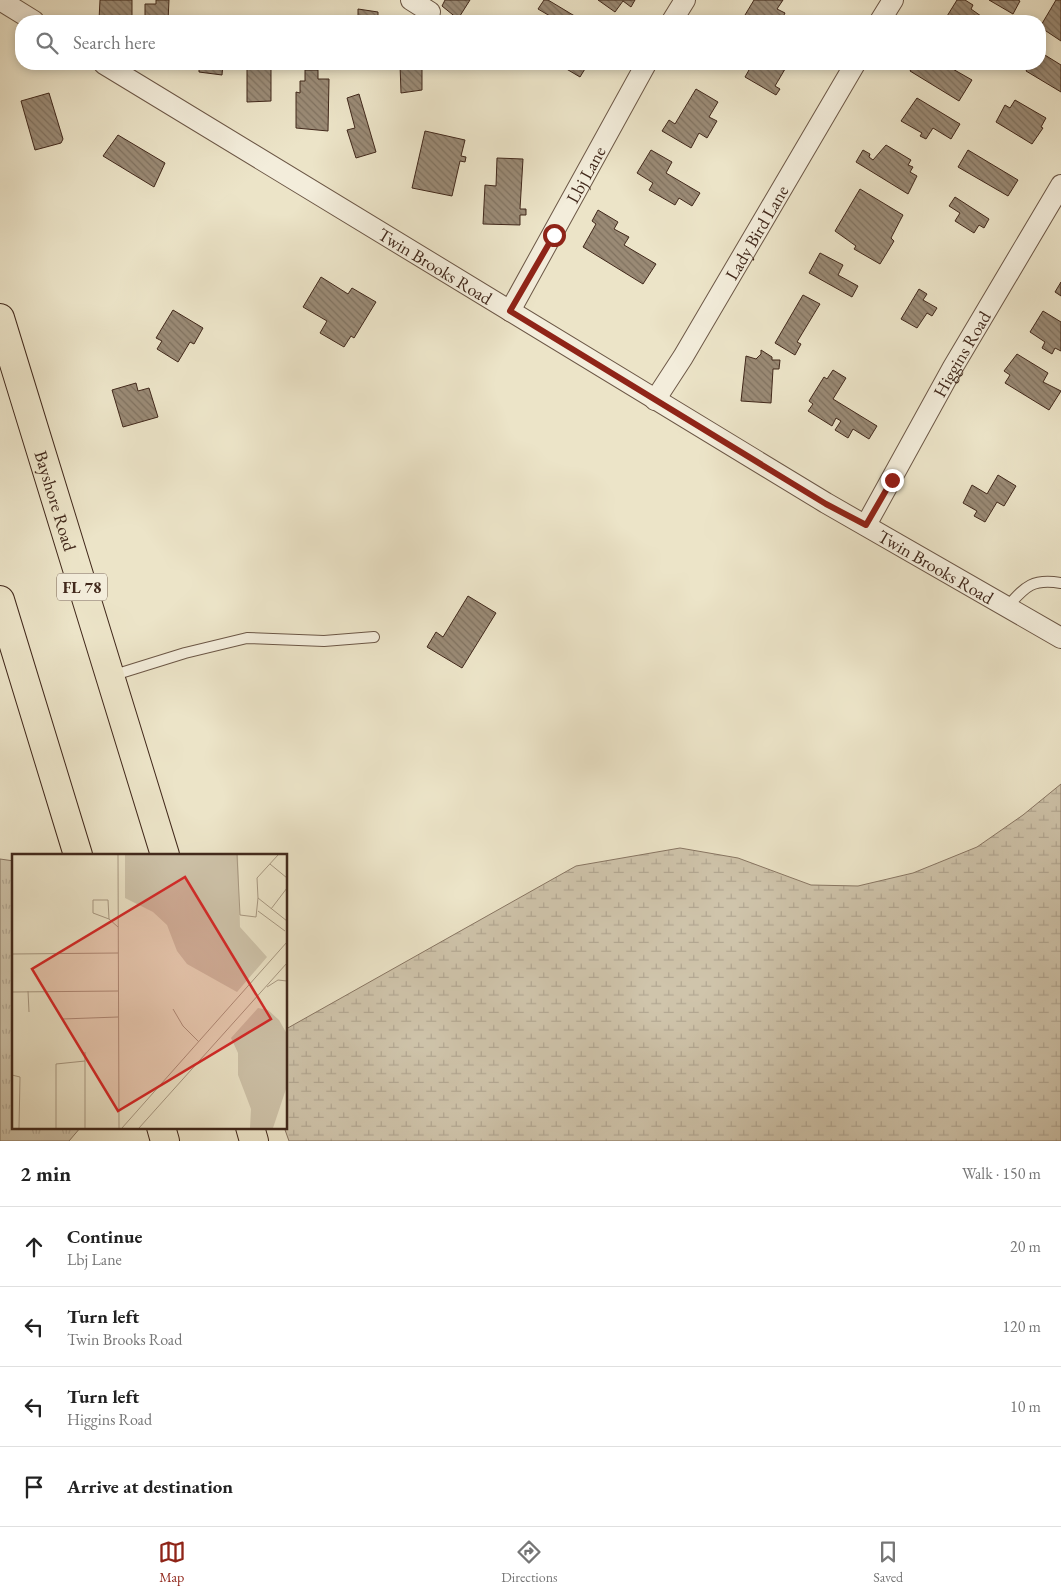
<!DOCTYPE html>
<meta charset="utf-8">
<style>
body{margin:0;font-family:"EB Garamond",serif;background:#f6f6f6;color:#222}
.stop{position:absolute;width:15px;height:15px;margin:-11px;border:4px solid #8f2418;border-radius:50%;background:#fff}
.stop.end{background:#8f2418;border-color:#fff;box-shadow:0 1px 5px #0008}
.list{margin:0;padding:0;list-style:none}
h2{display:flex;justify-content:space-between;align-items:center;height:65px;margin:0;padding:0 20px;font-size:21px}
h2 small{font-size:16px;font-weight:400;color:#767676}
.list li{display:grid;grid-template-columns:32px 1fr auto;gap:15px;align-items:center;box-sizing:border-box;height:80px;padding:0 20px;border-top:1px solid #e0e0e0}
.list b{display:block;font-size:19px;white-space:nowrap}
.list p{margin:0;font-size:16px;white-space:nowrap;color:#767676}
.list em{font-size:16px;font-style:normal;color:#767676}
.icon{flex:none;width:28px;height:28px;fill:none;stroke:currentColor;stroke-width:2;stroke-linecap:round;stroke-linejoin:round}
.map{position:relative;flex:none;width:1061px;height:1141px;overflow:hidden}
.search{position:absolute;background:#fff;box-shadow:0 2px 8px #0003;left:15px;right:15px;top:15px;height:55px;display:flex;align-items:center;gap:12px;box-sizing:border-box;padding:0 18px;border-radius:20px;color:#767676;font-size:19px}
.sheet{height:385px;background:#fff}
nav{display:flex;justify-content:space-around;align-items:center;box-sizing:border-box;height:70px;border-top:1px solid #e0e0e0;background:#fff;font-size:14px;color:#767676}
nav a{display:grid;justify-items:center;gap:2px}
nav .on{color:#8f2418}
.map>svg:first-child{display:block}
.grass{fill:url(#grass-tufts);stroke:#887663}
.wetland{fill:url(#wetland-marsh);stroke:#887663}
.building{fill:url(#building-back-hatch);stroke:#41281b}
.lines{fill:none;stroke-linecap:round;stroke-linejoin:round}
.lane-casing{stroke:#6c5746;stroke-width:12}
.street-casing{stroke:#6c5746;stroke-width:22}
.primary-casing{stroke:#41281b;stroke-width:30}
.lane{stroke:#f3eddb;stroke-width:10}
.street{stroke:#f3eddb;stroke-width:20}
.primary{stroke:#ece4c8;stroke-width:28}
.route{stroke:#8f2418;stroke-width:6}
.labels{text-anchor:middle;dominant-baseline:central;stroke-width:4;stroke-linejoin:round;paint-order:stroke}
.shield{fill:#f3eddb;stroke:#766355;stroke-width:1}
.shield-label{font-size:16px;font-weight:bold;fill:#41281b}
.street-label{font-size:18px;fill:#41281b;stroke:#f3eddb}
.inset-road{fill:none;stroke:#a89983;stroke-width:1}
.view{fill:#d62828;fill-opacity:0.15;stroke:#d62828;stroke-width:2.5}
.inset-edge{fill:none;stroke:#41281b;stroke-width:2.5}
</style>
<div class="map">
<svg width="1061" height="1141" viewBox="0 0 1061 1141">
<defs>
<pattern id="grass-tufts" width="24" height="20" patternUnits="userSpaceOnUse" patternTransform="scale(1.25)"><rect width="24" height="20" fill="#cfc4ab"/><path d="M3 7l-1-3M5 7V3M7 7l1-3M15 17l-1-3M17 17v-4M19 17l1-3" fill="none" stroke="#b3a893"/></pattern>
<pattern id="wetland-marsh" width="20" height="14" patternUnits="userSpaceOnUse" patternTransform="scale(1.25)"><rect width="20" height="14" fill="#cfc4ab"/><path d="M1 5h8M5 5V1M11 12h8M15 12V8" fill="none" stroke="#b3a893"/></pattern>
<pattern id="building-back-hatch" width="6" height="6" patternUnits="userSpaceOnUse" patternTransform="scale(1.25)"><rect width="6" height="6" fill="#9a8a75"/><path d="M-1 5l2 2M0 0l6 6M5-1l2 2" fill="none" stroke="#7f715f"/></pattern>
</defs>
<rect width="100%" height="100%" fill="#ece4c8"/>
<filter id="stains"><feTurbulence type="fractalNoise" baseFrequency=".004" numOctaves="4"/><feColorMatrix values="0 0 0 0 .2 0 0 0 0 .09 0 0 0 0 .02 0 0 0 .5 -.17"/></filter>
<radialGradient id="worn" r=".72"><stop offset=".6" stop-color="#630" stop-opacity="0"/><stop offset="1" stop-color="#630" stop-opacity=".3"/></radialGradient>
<path class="grass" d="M0,859L14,861V1127H81L69,1141H0Z"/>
<path class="wetland" d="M1061,784V1141H289L284,1127H286V1029L576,866L680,848L738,858L811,885L858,886L913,873L977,847L1023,815Z"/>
<path class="building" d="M100,0H132V20H99Z
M156,0H169L168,21H145V4H156Z
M445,0H470L458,19L442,6Z
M544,0H548L583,21H554L555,19L538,9Z
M598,0H635L631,7L623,1L615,12Z
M754,0H783L777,9L785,13L782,19L786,21H763L754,16L752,20L745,15Z
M957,0H965L973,5L971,9L988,21H944Z
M989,0H1018L1020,1L1013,14Z
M1056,0H1061V41L1040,27Z
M358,9L378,12V21H358Z
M211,17L223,18V21H211Z
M1040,52L1061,65V92L1026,71L1030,64H1040Z
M199,64H234H223L222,75L199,72Z
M247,64H271V101L247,102Z
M400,64H422V90L401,93Z
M558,64H588L580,77Z
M738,64H788L775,86L780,89L776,95L745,77L749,70Z
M914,64H944L972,80L959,101L910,71Z
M305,70H318V79H329L328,131L296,128V92L300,93V81H305Z
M696,89L718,102L709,117L717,121L707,138L699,133L691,148L662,131L669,120L675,124Z
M49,93L63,139L61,143L35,150L21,101Z
M359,94L376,152L356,158L347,130L355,128L347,98Z
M917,98L960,124L951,139L933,128L926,139L920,136L922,133L901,121Z
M1015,100L1046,118L1041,127L1043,128L1032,144L996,122L1005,105L1010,108Z
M425,131L465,140L461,156L466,157L465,162L460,161L452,196L412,188Z
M118,135L165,163L154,187L103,156Z
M886,145L911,160L908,165L913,167L910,172L917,176L908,194L856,162L863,150L870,154L869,157L873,160Z
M651,150L672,162L666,173L700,193L692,206L679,198L675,205L649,190L653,183L637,173Z
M968,150L1018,180L1008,196L958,167Z
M497,158L523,159L520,209H526V215H520V225L483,224L485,185L496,186Z
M860,189L903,215L891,238L894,241L880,264L854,249L856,246L835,231Z
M955,197L989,219L984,228L979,225L974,233L955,221L960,213L949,206Z
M598,210L618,222L614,229L629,237L624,245L656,264L643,284L583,247L596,224L592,221Z
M820,253L843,265L838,275L858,286L852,297L809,273Z
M321,277L348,294L352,288L376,302L354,338L351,336L344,347L320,333L327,321L303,307Z
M1061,282V296L1055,292Z
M919,289L927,294L923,300L937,308L932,316L927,313L917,328L901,319Z
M803,295L820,304L797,342L801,344L795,355L775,343Z
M173,310L203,328L194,344L190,342L178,362L157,349L162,341L156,338Z
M1043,311L1061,322V351L1055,348L1052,354L1042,348L1045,342L1030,332Z
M761,350L772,357V360H780L779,369H773L771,403L741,401L746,356L756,359L761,354Z
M1017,354L1048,373L1043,382L1061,391L1049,410L1005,383L1010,375L1004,371Z
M833,370L846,378L833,399L877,426L869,439L853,429L848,438L835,430L841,421L836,418L832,426L808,411L813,404L809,401L824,377L827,379Z
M136,383L138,391L149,388L158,417L123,427L112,390Z
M998,475L1016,486L1004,506L997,502L985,522L974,516L977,511L963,503L972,485L987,494Z
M468,596L496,613L462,668L427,647L436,632L443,637Z"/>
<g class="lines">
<defs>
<path id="lane" d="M1007,607C1025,587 1032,578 1061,583
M111,676L185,653L247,638L324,641L374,637"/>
<g id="street">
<path d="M0,0L34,21"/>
<path d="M411,0L430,12"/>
<path d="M672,21L685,0"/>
<path d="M880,21L893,0"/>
<path id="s1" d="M104,64L826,503L1061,638"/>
<path id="s2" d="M510,311L646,64"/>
<path id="s3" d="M655,400L683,357L855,64"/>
<path id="s4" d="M866,525L953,367L1061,185"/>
</g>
<g id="primary">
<path id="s5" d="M0,318L165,855"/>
<path d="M0,600L78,855"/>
<path d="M161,1127L165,1141"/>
<path d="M250,1127L254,1141"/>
</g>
</defs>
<use href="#lane" class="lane-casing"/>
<use href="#street" class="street-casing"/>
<use href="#primary" class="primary-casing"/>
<use href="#lane" class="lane"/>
<use href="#street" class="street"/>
<use href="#primary" class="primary"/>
</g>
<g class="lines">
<path class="route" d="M554,235L510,311L826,504L866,525L892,480"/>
</g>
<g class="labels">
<rect class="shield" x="57" y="573.5" width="50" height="27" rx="4"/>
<g class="shield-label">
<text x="82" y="587">FL 78</text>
</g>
<g class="street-label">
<text stroke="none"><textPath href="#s2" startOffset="156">Lbj Lane</textPath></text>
<text stroke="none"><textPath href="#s3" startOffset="196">Lady Bird Lane</textPath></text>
<text stroke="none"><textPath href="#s1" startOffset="388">Twin Brooks Road</textPath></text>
<text stroke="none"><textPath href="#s4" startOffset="196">Higgins Road</textPath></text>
<text stroke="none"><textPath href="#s5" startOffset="191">Bayshore Road</textPath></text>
<text stroke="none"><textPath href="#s1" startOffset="972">Twin Brooks Road</textPath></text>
</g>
</g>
<g transform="translate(12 854)">
<rect width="275" height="275" fill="#ece4c8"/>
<path d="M246,154L256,156L267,166L275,180V232L261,274H238L239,255L226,221V199L219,184Z" fill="#cfc4ab"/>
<path d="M113,1H226L228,73L255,103L225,138L175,110L165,97L155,71L141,58L113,44Z" fill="#cfc4ab"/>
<path class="inset-road" d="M106,1L107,274M225,1L228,61L244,63L246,44M266,1L245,24L246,44L275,67M258,10L275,24M259,55L275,34M246,57L273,77M97,65L81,59V46H96L97,65L106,73M0,100L106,99M255,133L266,126L275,127M16,137L17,158M0,138L107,137M161,155L171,172L187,188M50,165L106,163M73,198V274M0,221L8,223L7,274M44,274V210L73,207M110,274L275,88M127,274L275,109"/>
<path class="view" d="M173,23L259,165L106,257L20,115Z"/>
<rect width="275" height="275" class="inset-edge"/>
</g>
<rect width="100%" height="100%" filter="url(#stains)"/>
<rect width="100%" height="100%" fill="url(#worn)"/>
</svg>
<div class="stop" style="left:554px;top:235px"></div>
<div class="stop end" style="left:892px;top:480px"></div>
<div class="search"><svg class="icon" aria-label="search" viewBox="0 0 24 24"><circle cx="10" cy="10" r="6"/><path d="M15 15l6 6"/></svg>Search here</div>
</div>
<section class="sheet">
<h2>2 min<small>Walk · 150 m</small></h2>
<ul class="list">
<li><svg class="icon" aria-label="ahead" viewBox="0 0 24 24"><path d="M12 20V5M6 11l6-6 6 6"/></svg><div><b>Continue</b><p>Lbj Lane</p></div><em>20 m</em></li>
<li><svg class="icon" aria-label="left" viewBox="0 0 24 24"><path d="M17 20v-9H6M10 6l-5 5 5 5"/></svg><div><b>Turn left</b><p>Twin Brooks Road</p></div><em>120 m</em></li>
<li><svg class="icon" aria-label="left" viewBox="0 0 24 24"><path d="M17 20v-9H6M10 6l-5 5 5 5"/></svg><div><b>Turn left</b><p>Higgins Road</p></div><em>10 m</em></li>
<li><svg class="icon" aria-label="arrive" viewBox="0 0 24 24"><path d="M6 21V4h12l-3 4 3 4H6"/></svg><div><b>Arrive at destination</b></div></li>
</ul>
</section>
<nav>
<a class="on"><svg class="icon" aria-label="map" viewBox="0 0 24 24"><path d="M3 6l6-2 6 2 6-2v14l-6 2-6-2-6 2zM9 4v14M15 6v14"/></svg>Map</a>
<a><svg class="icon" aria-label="directions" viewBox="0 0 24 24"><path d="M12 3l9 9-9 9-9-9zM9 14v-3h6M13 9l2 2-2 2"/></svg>Directions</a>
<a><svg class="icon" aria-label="saved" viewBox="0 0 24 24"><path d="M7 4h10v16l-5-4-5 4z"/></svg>Saved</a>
</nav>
